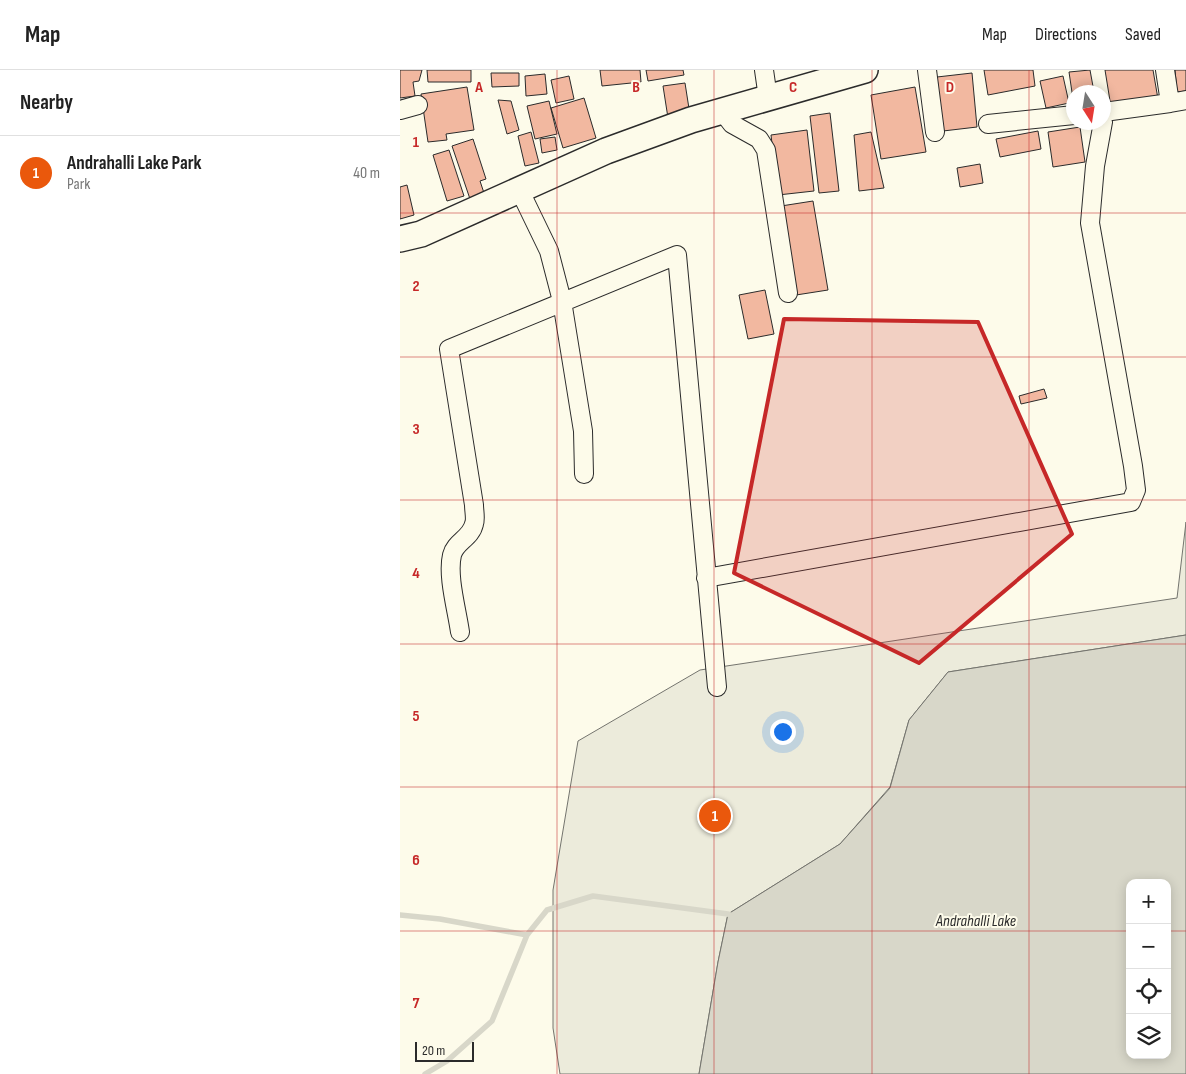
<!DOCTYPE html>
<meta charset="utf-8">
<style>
body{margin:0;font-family:"Sofia Sans Condensed",sans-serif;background:#f6f6f6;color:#222}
.controls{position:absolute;right:15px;bottom:15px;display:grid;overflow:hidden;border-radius:10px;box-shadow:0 2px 12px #0003}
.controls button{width:45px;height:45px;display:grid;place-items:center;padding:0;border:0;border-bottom:1px solid #e0e0e0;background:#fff;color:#222;font:25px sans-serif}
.compass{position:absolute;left:666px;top:15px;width:45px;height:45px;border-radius:50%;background:#fff;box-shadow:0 2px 12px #0003;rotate:168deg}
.scale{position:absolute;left:15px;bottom:12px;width:59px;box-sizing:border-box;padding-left:5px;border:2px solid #2b2b2b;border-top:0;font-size:14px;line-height:18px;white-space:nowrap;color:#2b2b2b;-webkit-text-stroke:4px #fdfbea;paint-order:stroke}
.you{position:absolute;left:382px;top:661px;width:18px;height:18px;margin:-12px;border:4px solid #fff;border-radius:50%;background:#1a73e8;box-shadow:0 0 0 8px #1a73e833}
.badge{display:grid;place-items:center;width:32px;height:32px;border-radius:50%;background:#ea580c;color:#fff;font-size:16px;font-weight:700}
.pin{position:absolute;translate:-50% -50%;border:2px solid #fff;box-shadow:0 1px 5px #0006}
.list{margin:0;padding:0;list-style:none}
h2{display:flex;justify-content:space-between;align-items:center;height:65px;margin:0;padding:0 20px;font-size:21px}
h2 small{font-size:16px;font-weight:400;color:#767676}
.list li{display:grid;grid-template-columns:32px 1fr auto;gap:15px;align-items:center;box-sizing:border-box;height:75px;padding:0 20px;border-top:1px solid #e0e0e0}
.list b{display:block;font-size:19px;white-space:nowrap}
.list p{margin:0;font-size:16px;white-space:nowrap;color:#767676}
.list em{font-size:16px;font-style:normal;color:#767676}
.icon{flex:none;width:28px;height:28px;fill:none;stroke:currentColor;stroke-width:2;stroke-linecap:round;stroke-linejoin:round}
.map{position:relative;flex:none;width:786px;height:1004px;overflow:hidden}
header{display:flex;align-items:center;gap:30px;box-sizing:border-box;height:70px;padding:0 25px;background:#fff;border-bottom:1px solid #e0e0e0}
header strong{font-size:24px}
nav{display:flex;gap:28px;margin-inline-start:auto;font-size:18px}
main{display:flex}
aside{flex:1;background:#fff}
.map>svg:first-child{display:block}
.green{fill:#ecebdb;stroke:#74746e}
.water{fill:#d8d7c9;stroke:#74746e;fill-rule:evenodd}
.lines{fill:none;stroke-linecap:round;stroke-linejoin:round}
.stream{stroke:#d8d7c9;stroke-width:5.5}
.building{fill:#f2b8a0;stroke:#2b2b2b}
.street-casing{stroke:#2b2b2b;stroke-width:20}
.secondary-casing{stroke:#2b2b2b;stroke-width:28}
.street{stroke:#fdfbea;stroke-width:18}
.secondary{stroke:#fdfbea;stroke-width:25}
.marked{fill:#c62828;fill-opacity:0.2;stroke:#c62828;stroke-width:4;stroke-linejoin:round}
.grid{fill:none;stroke:#c62828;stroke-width:1;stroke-opacity:0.55}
.labels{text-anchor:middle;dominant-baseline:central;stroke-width:4;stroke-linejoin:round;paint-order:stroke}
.water-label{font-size:16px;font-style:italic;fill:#2b2b2b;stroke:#fdfbea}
.grid-label{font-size:16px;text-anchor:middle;font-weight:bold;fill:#c62828;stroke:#fdfbea;stroke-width:4;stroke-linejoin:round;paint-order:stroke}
</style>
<header>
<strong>Map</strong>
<nav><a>Map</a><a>Directions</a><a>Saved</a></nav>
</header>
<main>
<aside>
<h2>Nearby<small></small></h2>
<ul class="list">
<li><span class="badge">1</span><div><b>Andrahalli Lake Park</b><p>Park</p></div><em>40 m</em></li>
</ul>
</aside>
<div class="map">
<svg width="786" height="1004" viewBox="0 0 786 1004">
<rect width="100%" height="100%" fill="#fdfbea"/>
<path class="green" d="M786,452V565L548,602L509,650L490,717L440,774L328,844L318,892L299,1004H160L153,958V820L178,671L300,600L777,528Z"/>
<path class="water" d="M786,565V1004H299L318,892L328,844L440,774L490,718L509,650L548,602ZM730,813H767V985H730Z"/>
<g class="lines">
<path class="stream" d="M0,845L40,849L127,865L147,840L193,826L328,844L335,848
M25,1004L47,991L92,951L127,865"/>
</g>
<path class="building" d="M0,0H22L19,11L13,12L15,26L0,28Z
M27,0H71V12H28Z
M200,0H240L241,12L202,16Z
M246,0H283L284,5L248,11Z
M584,0H633L635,16L588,25Z
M690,0L694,22H674L673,29L669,2Z
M705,0H753L758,29L711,37Z
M775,0H786V21L777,22Z
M91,3H119V16L92,17Z
M572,3L577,57L543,61L537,7Z
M145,4L147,24L126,26L125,6Z
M169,6L174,29L156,33L151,10Z
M663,6L669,33L646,38L640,11Z
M285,13L290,45L268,48L263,16Z
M67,17L74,60L46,64L47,70L28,72L21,24Z
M515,17L526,82L481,89L471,25Z
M184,28L196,68L163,78L151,38Z
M98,30L111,31L119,60L107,64Z
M149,31L157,64L135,69L127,36Z
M430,43L439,121L419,123L410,46Z
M680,57L685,92L653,97L648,62Z
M407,60L414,121L378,125L371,65Z
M638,61L641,79L600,87L596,69Z
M131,62L139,93L125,96L118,66Z
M471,62L484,118L459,121L454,65Z
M155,67L157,80L142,83L140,69Z
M73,69L86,109L80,111L84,123L70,129L52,76Z
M49,80L64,126L47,131L33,85Z
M580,94L583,113L560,117L557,98Z
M7,115L14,145L0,149V117Z
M413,131L428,220L396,225L381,136Z
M365,220L374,264L348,269L339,225Z
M644,319L647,328L621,334L619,326Z"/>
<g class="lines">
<defs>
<path id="street" d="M364,0L368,28
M527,0L535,62
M770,33L786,30
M0,40L18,35
M322,41L332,54L359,69L366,80L388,223
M704,42L770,33L765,0
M588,54L674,45
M119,119L149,181L162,231L183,361L184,404
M306,508L731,432L736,420L733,396L690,153L695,96L703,52
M60,562C57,540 47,506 52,485C55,472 71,468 74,454C76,449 74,441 74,435L49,279L277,185L317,617"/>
<path id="secondary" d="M0,169L21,164L206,81L291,50L465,0"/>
</defs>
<use href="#street" class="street-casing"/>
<use href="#secondary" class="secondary-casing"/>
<use href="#street" class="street"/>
<use href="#secondary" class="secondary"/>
</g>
<path class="marked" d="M384,249L578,252L672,464L519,593L334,503Z"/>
<path class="grid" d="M157,0V1004M314,0V1004M472,0V1004M629,0V1004M0,143H786M0,287H786M0,430H786M0,574H786M0,717H786M0,861H730M767,861H786"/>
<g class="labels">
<g class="water-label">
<text x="576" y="851">Andrahalli Lake</text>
</g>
</g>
<g class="grid-label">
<text x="79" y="22">A</text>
<text x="236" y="22">B</text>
<text x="393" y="22">C</text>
<text x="550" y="22">D</text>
<text x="16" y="77">1</text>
<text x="16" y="221">2</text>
<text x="16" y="364">3</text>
<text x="16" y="508">4</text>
<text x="16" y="651">5</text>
<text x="16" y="795">6</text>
<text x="16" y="938">7</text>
</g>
</svg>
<div class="controls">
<button>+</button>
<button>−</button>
<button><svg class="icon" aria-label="locate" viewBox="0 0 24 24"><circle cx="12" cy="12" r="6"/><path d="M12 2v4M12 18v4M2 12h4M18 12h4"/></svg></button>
<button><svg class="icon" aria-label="layers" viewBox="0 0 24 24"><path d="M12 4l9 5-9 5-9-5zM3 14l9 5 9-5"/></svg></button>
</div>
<svg class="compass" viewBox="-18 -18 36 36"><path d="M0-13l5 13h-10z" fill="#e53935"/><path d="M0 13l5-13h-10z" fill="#767676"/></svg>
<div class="scale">20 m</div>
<div class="you"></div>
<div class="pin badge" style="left:315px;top:746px">1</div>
</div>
</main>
